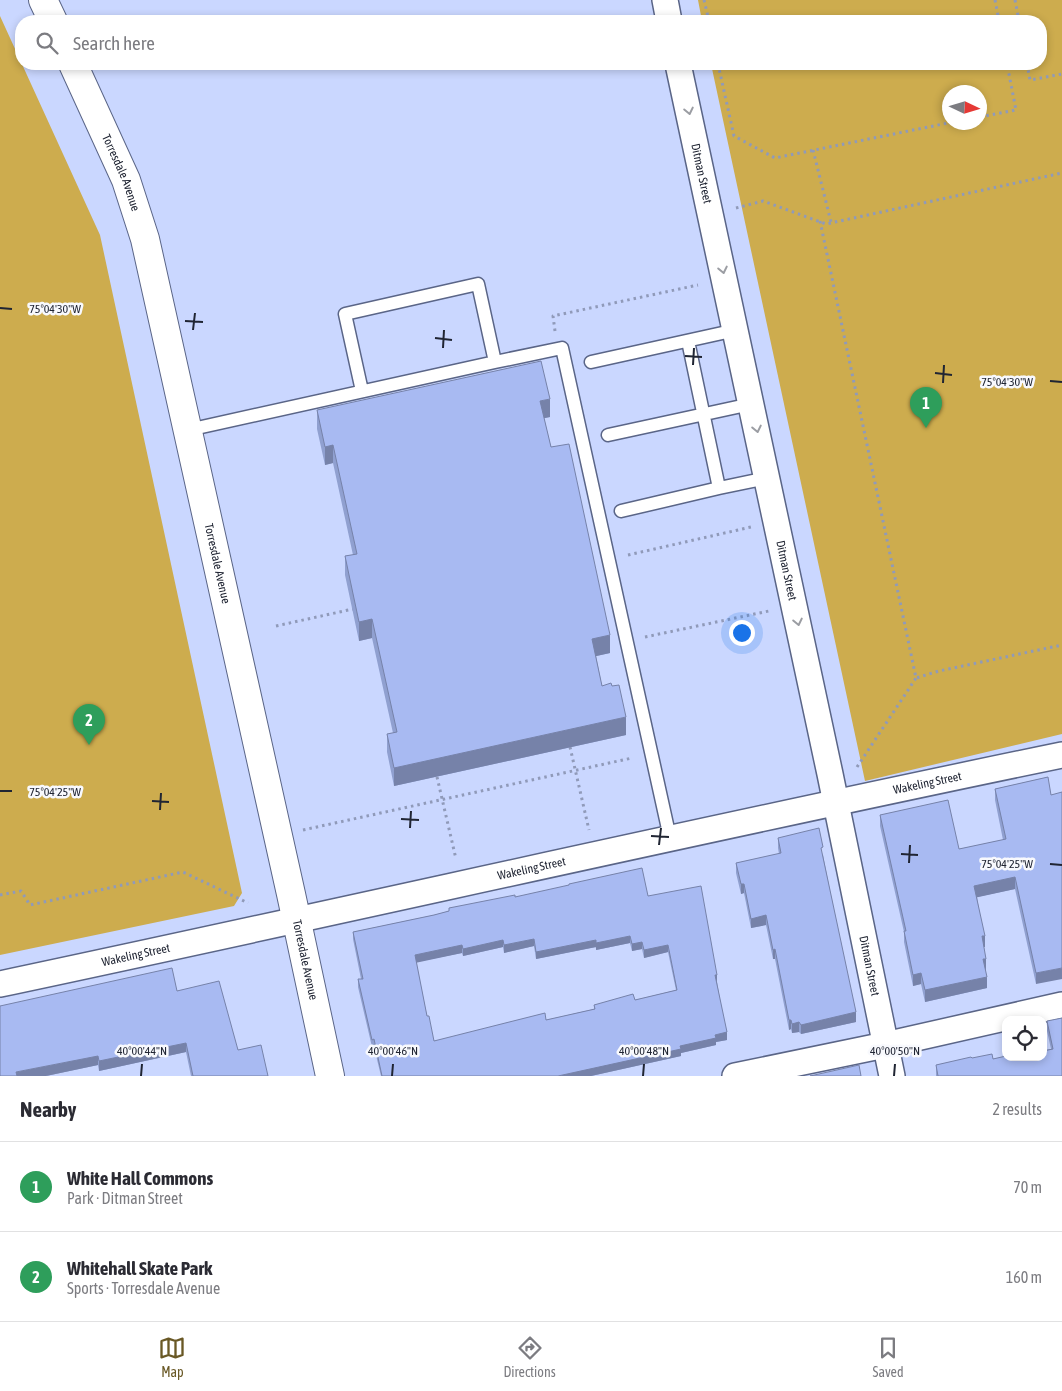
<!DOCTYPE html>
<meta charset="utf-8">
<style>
body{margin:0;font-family:"Asap Condensed",sans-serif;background:#f2f2f3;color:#2b2b33}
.controls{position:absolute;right:15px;bottom:15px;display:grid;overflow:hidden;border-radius:10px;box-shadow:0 2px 8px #0003}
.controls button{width:45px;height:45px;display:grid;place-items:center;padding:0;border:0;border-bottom:1px solid #e1e1e2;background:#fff;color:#2b2b33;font:25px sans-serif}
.compass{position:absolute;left:942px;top:85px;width:45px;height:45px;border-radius:50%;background:#fff;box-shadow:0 2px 8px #0003;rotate:94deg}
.you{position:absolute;left:741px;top:632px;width:18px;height:18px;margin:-12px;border:4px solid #fff;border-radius:50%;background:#1a73e8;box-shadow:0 0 0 8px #1a73e833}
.badge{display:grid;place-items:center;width:32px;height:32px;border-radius:50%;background:#695825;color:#fff;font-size:16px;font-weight:700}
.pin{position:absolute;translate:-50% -41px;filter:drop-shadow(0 1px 2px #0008)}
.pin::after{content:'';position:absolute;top:26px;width:18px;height:15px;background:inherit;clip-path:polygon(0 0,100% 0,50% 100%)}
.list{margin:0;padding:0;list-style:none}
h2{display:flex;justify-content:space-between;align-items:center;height:65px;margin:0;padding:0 20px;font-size:21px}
h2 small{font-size:16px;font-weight:400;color:#7c7c81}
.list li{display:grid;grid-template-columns:32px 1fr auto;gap:15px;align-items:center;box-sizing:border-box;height:90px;padding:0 20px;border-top:1px solid #e1e1e2}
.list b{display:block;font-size:19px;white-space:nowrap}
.list p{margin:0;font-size:16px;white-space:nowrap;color:#7c7c81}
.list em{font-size:16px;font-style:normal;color:#7c7c81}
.icon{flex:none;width:28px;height:28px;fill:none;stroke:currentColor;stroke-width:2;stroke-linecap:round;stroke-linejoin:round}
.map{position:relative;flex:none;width:1062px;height:1076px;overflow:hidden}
.search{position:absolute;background:#fff;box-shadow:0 2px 8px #0003;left:15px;right:15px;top:15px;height:55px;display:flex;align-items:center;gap:12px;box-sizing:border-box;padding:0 18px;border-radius:20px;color:#7c7c81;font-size:19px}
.sheet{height:245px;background:#fff}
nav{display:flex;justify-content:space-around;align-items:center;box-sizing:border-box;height:70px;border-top:1px solid #e1e1e2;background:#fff;font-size:14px;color:#7c7c81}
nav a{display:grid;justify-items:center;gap:2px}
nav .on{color:#695825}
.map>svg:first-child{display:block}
.green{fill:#cdac4e;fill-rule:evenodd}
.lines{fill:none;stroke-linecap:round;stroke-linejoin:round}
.service-casing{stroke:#5a6587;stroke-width:15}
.minor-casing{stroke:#5a6587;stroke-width:28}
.secondary-casing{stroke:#5a6587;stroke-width:30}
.path{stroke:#909ab9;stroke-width:3;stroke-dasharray:2.5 4;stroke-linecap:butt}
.service{stroke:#fff;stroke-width:12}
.minor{stroke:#fff;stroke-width:25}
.secondary{stroke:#fff;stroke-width:28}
.wall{fill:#90a0d0;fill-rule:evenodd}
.shaded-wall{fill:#7682a9}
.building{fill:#a8baf2;stroke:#7682a9;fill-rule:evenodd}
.oneway{stroke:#9b9da3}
.ticks{fill:none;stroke:#202533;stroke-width:2}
.labels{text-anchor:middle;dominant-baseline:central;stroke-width:5;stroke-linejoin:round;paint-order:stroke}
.street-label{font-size:12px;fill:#202533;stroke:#f8f9fd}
.ticks-label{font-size:12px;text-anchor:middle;fill:#202533;stroke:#f8f9fd;stroke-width:5;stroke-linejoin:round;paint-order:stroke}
</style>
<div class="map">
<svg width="1062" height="1076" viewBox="0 0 1062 1076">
<rect width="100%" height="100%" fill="#cad7ff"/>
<path class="green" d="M698,0H1062V734L865,781L711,64H1041V21H702ZM950,92H980V122H950Z
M0,16L100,235L242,893L234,906L0,955Z"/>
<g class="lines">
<defs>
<path id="service" d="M688,341L719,488L767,478
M495,362L562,348L670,838
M591,362L736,330
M188,430L495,362L478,284L345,314L362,391
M608,435L751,404
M621,511L719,488"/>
<g id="minor">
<path d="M665,0L669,21"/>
<path id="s1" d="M678,64L830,774L892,1076"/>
<path id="s2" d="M0,984C354,909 707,828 1062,755"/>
<path d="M735,1076L885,1045L1062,1005"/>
</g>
<g id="secondary">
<path d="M43,0L53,21"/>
<path id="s3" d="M73,64L126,180L145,239L291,894L330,1076"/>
</g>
</defs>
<use href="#service" class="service-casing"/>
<use href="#minor" class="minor-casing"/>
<use href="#secondary" class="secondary-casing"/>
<path class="path" d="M704,0L709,21
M995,0L999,21
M1015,0L1019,21
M718,64L734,136L775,158L953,122
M1027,64L1030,80L1062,74
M980,117L1016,110L1007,64
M813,150L831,222
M736,208L763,201L826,224L1062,173
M820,221L916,678L939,671L1062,645
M555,331L553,316L698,285
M628,555L751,527
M276,626L353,609
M645,637L769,611
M570,747L589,830
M857,767L916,678
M437,777L456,859
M303,830L632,758
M0,895L21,891L30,905L183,872L248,903"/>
<use href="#service" class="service"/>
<use href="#minor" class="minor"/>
<use href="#secondary" class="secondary"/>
</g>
<path class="wall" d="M317,410L550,417L544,418L551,447L610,653L596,656L602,686L626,735L394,786L387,752V734L393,733L372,638L359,641L345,575V556L353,555L333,463L325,465L317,429Z
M1048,777L1036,984L1015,889L977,897L985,947H984L986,970H985L987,988L925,1002L921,984L913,986L904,942V932L880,826V815L959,849L1003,840L995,800V789Z
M778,838L823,855L856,1022L801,1034L799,1032L792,1033L791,1029L789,1030L775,959H773L766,925L751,928L744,893L741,894L736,873V863L779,854L778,848Z
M648,896L717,982L727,1040L716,1042V1045L681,1053V1056L591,1076H381L374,1047H372L358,987V979H361L353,939V932L434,915L449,911V908L515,897ZM630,943L632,951L642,949L644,958L668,952L676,990L635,1000L594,1005V1009L546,1020L434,1041L427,1016L416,962L462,953L463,956L503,947L504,953L534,946L536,959L596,947V950Z
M177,991L238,1050L268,1076H191L186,1052L99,1071L98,1065L46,1076Z
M1047,1021L1062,1076H936V1065L972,1058L993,1059L1008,1057L1051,1049L1047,1031Z"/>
<path class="shaded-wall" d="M550,399V417L540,419V401Z
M333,445V463L325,465V447Z
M372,619V638L359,641V622Z
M610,635V653L592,657V639Z
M626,717V735L394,786V768Z
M1015,877V889L974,898V886Z
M741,884H744V893L741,894Z
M766,915V925L751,928V919Z
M630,936V943L596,950V943Z
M982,936H985V947H982Z
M534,939V946L504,953V945Z
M503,940V947L463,956V949Z
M596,940V947L536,959V952Z
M642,942V949L632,951V944Z
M462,945V953L415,963V955Z
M668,945V952L644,958V950Z
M775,949V959H773V950Z
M983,959H986V970L983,971Z
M1062,968V979L1036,984V973Z
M921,973V984L913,986V975Z
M715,975H717V982H715Z
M987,977V988L925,1002V990Z
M856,1012V1022L801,1034V1025Z
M789,1020H791V1029L789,1030Z
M799,1022V1032L792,1033V1024Z
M727,1032V1040L716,1042V1045L681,1053V1056L591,1076H558L680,1046L715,1035Z
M186,1043V1052L99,1071V1061Z
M98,1056V1065L46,1076H16V1072Z"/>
<path class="building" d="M541,361L550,399L540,401L551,447L569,444L610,635L592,639L602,686L611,683L612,686L619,685L626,717L394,768L387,734L397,732L372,619L359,622L345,556L357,554L333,445L325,447L317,410Z
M1048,777L1051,795L1062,792V968L1036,973L1015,877L974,886L985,936H982L986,959H983L987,977L925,990L921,973L913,975L904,931H906L880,815L948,800L959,849L1006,839L995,789Z
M819,828L823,847L821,848L856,1012L801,1025L799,1022L792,1024L791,1020H789L775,949L773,950L766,915L751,919L744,884H741L736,863L781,853L778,838Z
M642,868L648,896L701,886L717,975H715L727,1032L715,1035L716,1038L680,1046L681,1049L558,1076H382L374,1039L372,1040L358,979H363L353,932L434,915L449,911V908L515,895V897L569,885V884ZM630,936L632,944L642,942L644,950L668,945L677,990L635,1000L633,994L594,1005L595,1009L546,1020L545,1013L434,1041L429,1016H427L415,955L462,945L463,949L503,940L504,945L534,939L536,952L596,940V943Z
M172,968L177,991L219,981L238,1050L261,1045L268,1076H193L186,1043L99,1061L98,1056L16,1072L17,1076H0V1006Z
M1062,1018V1076H938L936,1065L971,1057L972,1058L992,1054L993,1059L1006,1056V1057H1043V1051L1053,1049L1047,1021Z
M859,1065L861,1076H810Z"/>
<defs><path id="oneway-chevron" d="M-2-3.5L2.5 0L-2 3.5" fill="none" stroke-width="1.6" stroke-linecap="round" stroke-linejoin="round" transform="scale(1.25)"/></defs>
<g class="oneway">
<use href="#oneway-chevron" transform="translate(689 111) rotate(78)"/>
<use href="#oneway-chevron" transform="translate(723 270) rotate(78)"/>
<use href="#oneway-chevron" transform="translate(757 429) rotate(78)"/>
<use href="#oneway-chevron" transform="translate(798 622) rotate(78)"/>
</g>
<path class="ticks" d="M0,308L12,309M185,321L203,322M193,330L195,313M435,338L452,340M443,348L444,330M685,356L702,357M693,365L694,348M935,373L952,375M1050,381L1062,382M943,383L944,365M0,791H12M152,801L169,802M160,810L161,793M401,819L419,820M410,828L411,811M651,836L669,837M659,845L661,828M901,854L918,855M909,863L910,845M1050,864L1062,865M141,1076L142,1064M392,1076L393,1064M643,1076L644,1064M894,1076L895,1064"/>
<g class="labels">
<g class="street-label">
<text stroke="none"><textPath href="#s3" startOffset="119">Torresdale Avenue</textPath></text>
<text stroke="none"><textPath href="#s1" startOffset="112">Ditman Street</textPath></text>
<text stroke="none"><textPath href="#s3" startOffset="522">Torresdale Avenue</textPath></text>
<text stroke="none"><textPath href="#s1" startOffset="518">Ditman Street</textPath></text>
<text stroke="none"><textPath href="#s2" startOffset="949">Wakeling Street</textPath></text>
<text stroke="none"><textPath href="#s2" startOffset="544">Wakeling Street</textPath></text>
<text stroke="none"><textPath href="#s2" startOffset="139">Wakeling Street</textPath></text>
<text stroke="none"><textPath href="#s3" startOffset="928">Torresdale Avenue</textPath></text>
<text stroke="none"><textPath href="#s1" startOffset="922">Ditman Street</textPath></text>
</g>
</g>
<g class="ticks-label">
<text x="55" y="313">75°04'30"W</text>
<text x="1007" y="386">75°04'30"W</text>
<text x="55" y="796">75°04'25"W</text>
<text x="1007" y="868">75°04'25"W</text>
<text x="142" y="1055">40°00'44"N</text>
<text x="393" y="1055">40°00'46"N</text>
<text x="644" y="1055">40°00'48"N</text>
<text x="895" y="1055">40°00'50"N</text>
</g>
</svg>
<div class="controls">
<button><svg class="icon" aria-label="locate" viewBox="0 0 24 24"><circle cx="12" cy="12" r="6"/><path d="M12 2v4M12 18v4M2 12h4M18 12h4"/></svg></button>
</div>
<svg class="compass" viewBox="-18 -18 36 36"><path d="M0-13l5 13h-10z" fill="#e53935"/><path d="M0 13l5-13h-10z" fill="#7c7c81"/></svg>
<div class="you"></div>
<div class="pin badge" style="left:926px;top:428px;background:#2e9e5b">1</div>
<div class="pin badge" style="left:89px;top:745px;background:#2e9e5b">2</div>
<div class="search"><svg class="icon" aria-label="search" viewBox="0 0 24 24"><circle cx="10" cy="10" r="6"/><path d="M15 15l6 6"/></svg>Search here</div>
</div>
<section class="sheet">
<h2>Nearby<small>2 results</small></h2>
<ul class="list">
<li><span class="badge" style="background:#2e9e5b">1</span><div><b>White Hall Commons</b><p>Park · Ditman Street</p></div><em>70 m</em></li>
<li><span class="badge" style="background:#2e9e5b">2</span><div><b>Whitehall Skate Park</b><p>Sports · Torresdale Avenue</p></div><em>160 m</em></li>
</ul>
</section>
<nav>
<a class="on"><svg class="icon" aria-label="map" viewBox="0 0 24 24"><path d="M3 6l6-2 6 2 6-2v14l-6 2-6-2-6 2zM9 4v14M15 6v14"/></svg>Map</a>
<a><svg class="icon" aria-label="directions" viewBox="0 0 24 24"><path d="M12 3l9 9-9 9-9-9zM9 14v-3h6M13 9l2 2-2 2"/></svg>Directions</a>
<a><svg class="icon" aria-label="saved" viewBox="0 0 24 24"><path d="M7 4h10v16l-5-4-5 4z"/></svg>Saved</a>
</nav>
